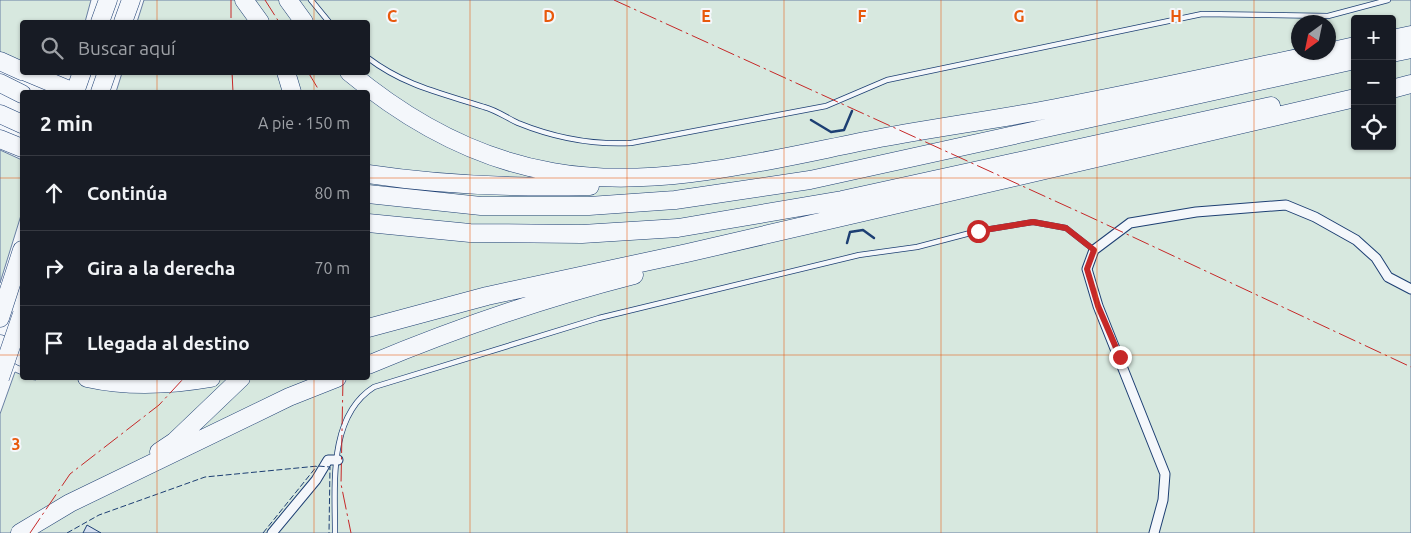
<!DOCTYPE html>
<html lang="es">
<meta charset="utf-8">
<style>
body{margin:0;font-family:Ubuntu,sans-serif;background:#242831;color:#f1f3f6}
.controls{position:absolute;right:15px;top:15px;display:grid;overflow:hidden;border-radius:5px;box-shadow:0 1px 4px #0004}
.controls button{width:45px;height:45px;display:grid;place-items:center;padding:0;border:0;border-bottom:1px solid #363941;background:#171b24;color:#f1f3f6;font:25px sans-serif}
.compass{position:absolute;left:1291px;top:15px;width:45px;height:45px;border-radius:50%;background:#171b24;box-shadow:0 1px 4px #0004;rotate:213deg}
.stop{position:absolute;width:15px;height:15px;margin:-11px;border:4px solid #c62828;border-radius:50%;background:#fff}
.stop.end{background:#c62828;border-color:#fff;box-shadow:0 1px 5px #0008}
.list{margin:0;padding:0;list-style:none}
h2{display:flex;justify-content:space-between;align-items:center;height:65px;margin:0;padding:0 20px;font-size:21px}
h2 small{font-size:16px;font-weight:400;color:#9ea1a6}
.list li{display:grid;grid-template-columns:32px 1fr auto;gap:15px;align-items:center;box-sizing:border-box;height:75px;padding:0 20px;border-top:1px solid #363941}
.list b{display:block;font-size:19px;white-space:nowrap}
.list em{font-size:16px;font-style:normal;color:#9ea1a6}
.icon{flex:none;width:28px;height:28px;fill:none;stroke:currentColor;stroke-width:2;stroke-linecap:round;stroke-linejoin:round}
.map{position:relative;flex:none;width:1411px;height:533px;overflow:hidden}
.search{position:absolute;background:#171b24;box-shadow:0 1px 4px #0004;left:20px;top:20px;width:350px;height:55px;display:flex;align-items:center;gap:12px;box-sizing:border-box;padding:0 18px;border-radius:5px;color:#9ea1a6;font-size:19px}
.panel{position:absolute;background:#171b24;box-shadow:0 1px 4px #0004;left:20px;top:90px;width:350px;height:290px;border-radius:5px}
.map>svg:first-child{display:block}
.green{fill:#d7e8df;stroke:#687fa3;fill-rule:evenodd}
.building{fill:#d5e0f0;stroke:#1d3f73}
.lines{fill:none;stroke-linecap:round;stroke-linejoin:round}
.lane-casing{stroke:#1d3f73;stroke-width:6}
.street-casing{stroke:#1d3f73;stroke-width:11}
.highway-casing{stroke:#1d3f73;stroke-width:19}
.lane{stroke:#f4f7fb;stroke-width:4.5}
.street{stroke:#f4f7fb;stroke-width:9}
.highway{stroke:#f4f7fb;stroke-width:18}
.highway-bridge-casing{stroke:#1d3f73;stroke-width:19;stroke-linecap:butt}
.highway-bridge{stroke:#f4f7fb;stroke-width:18}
.fence{stroke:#1d3f73;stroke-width:1;stroke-dasharray:6 2.5;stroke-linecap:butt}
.wall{stroke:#1d3f73;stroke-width:2.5}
.power{stroke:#c62828;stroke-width:1;stroke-dasharray:18 4 2.5 4;stroke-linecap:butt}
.route{stroke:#c62828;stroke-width:6}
.grid{fill:none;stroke:#e8590c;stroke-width:1;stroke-opacity:0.55}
.grid-label{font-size:16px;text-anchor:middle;font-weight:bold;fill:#e8590c;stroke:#f4f7fb;stroke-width:4;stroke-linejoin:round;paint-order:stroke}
</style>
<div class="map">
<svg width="1411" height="533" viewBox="0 0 1411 533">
<rect width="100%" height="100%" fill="#f4f7fb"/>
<path class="green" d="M0,0H91L85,22H22V65L0,53Z
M144,0H1411V533H0V414L15,372L22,375V378L36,380L37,378H368V92H116L122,73L368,72V22H137ZM1355,19H1392V146H1355ZM1298,22H1328V52H1298Z
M0,150L22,160V212L0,283Z"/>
<path class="building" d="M87,525L101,533H83Z"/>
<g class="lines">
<defs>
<path id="lane" d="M311,0L329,22
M368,58C405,86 441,93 484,107C496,110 507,118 518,123C555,138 592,145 631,143L826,106L887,80L1202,14L1328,16L1388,0
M335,533C335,485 328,416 374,387L599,318L859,255L917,247L978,231L1033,222L1066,228L1094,250"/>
<path id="street" d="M272,533L316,480L328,460H338
M1154,533L1163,500L1165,474L1098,306L1087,269L1094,250L1130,223L1196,212L1286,205L1315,217L1356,240L1376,258L1388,277L1411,289"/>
<path id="highway" d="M244,0L260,22
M288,0L304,22
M100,22L108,0
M123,22L131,0
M1392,39L1411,35
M1328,52L1355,46
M1392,53L1411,49
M0,61L22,71
M26,72L74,92
M286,72L292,92
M349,72C409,122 476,159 553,172C658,191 777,158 880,138C939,127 998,119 1056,108C1146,91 1236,71 1326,52
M0,83L22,94
M1392,89L1411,84
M75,92L82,72
M100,92L107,72
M0,114L22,124
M0,139L22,148
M368,174C441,185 516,188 590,186
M368,194L481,206H589L675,200L810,180L1355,60
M368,223L470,233L582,234L678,228L842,200L1271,106
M0,318L22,250
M368,328L487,296L687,253L1355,98
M0,344L22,357
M368,365C454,329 544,298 634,275
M87,378C127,387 171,385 211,378
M159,452L174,442L241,378
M20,533L70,503L289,397L337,378"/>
</defs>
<use href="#lane" class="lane-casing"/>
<use href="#street" class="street-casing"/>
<use href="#highway" class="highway-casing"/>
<use href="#lane" class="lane"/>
<use href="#street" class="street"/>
<use href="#highway" class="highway"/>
<defs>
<path id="highway-bridge" d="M0,378L22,314"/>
</defs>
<use href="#highway-bridge" class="highway-bridge-casing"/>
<use href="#highway-bridge" class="highway-bridge"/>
<path class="fence" d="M67,533L99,515L205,477L318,466L330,467L329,533
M263,533L317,466"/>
<path class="wall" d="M811,120L831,132L844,130L852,111
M847,243L850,232L863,230L874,238"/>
<path class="power" d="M231,0V22
M265,0L279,22
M614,0L1088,216L1411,367
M232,72L233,92
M308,72L320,92
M343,378L341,484L351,533
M30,533L70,474L159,405L184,378"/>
</g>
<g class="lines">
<path class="route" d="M978,231L1033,222L1066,228L1094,250L1087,269L1098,306L1120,357"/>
</g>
<path class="grid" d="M157,0V22M314,0V22M470,0V533M627,0V533M784,0V533M941,0V533M1097,0V533M1254,0V533M157,72V92M314,72V92M0,178H22M368,178H1411M0,355H22M368,355H1411M157,378V533M314,378V533"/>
<g class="grid-label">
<text x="392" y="22">C</text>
<text x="549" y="22">D</text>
<text x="706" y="22">E</text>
<text x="862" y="22">F</text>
<text x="1019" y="22">G</text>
<text x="1176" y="22">H</text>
<text x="16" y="450">3</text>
</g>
</svg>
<div class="controls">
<button>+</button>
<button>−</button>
<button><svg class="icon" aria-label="locate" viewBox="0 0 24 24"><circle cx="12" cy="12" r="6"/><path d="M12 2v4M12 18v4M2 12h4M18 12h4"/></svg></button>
</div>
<svg class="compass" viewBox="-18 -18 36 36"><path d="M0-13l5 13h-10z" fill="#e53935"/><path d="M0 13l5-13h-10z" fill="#9ea1a6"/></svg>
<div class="stop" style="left:978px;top:231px"></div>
<div class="stop end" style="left:1120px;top:357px"></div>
<div class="search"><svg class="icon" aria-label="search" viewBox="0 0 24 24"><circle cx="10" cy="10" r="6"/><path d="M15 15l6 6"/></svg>Buscar aquí</div>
<section class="panel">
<h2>2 min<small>A pie · 150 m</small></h2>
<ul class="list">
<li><svg class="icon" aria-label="ahead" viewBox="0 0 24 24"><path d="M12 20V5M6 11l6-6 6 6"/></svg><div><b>Continúa</b></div><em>80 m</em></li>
<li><svg class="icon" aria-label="right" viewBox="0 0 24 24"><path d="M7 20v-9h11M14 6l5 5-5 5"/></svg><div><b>Gira a la derecha</b></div><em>70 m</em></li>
<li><svg class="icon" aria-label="arrive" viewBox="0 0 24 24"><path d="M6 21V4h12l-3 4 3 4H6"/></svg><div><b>Llegada al destino</b></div></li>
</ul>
</section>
</div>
